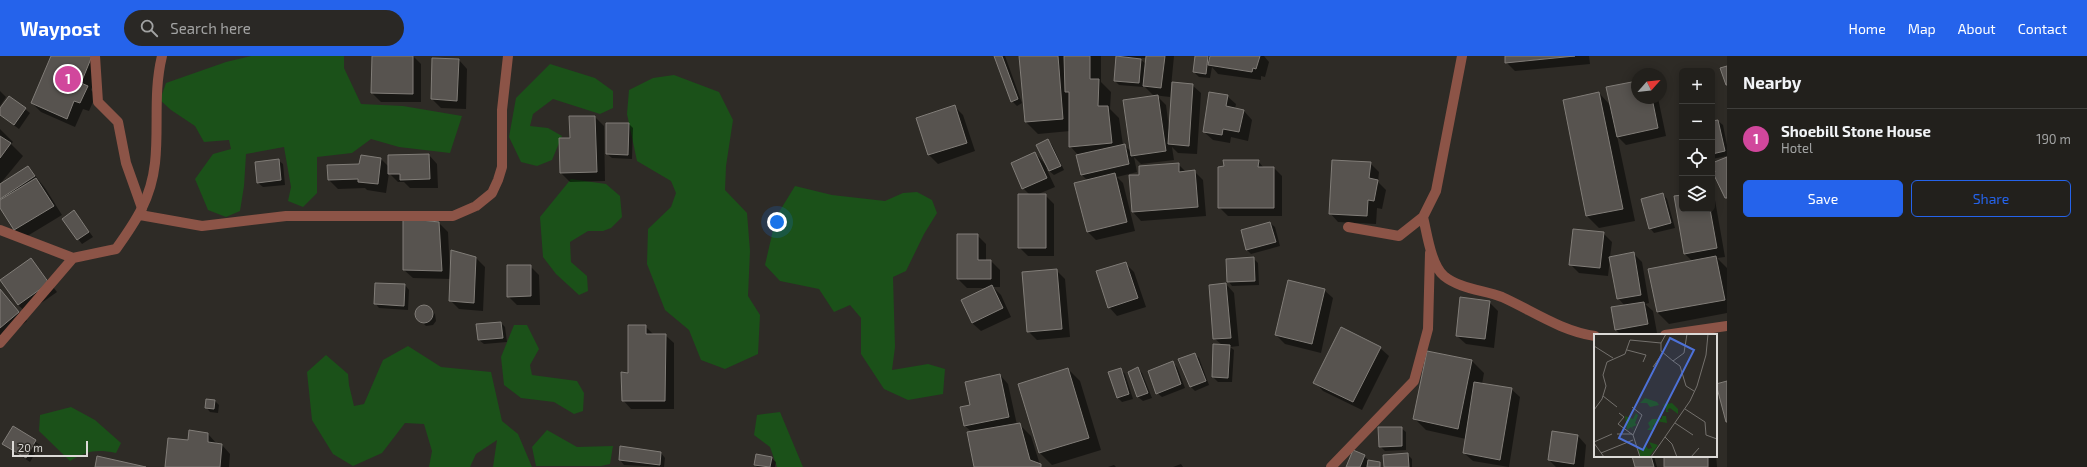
<!DOCTYPE html>
<meta charset="utf-8">
<style>
body{margin:0;font-family:"Exo 2",sans-serif;background:#2a2825;color:#f1f3f6}
.controls{position:absolute;right:12px;top:12px;display:grid;overflow:hidden;border-radius:6px;box-shadow:0 2px 10px #0003}
.controls button{width:36px;height:36px;display:grid;place-items:center;padding:0;border:0;border-bottom:1px solid #3f3e3b;background:#22201c;color:#f1f3f6;font:20px sans-serif}
.compass{position:absolute;left:1631px;top:12px;width:36px;height:36px;border-radius:50%;background:#22201c;box-shadow:0 2px 10px #0003;rotate:63deg}
.scale{position:absolute;left:12px;bottom:10px;width:76px;box-sizing:border-box;padding-left:4px;border:2px solid #dcdad7;border-top:0;font-size:11px;line-height:14px;white-space:nowrap;color:#dcdad7;-webkit-text-stroke:3px #2e2b26;paint-order:stroke}
.you{position:absolute;left:777px;top:166px;width:14px;height:14px;margin:-10px;border:3px solid #fff;border-radius:50%;background:#1a73e8;box-shadow:0 0 0 6px #1a73e833}
.badge{display:grid;place-items:center;width:26px;height:26px;border-radius:50%;background:#2563eb;color:#fff;font-size:13px;font-weight:700}
.pin{position:absolute;translate:-50% -50%;border:2px solid #fff;box-shadow:0 1px 4px #0006}
.list{margin:0;padding:0;list-style:none}
h2{display:flex;justify-content:space-between;align-items:center;height:52px;margin:0;padding:0 16px;font-size:17px}
h2 small{font-size:13px;font-weight:400;color:#a2a3a3}
.list li{display:grid;grid-template-columns:26px 1fr auto;gap:12px;align-items:center;box-sizing:border-box;height:60px;padding:0 16px;border-top:1px solid #3f3e3b}
.list b{display:block;font-size:15px;white-space:nowrap}
.list p{margin:0;font-size:13px;white-space:nowrap;color:#a2a3a3}
.list em{font-size:13px;font-style:normal;color:#a2a3a3}
.actions{display:flex;gap:8px;padding:12px 16px}
.actions a{flex:1;padding:9px 0;border:1px solid #2563eb;border-radius:6px;text-align:center;font-size:14px;color:#2563eb}
.actions .main{background:#2563eb;color:#fff}
.icon{flex:none;width:22px;height:22px;fill:none;stroke:currentColor;stroke-width:2;stroke-linecap:round;stroke-linejoin:round}
.map{position:relative;flex:none;width:1727px;height:411px;overflow:hidden}
header{display:flex;align-items:center;gap:24px;box-sizing:border-box;height:56px;padding:0 20px;background:#2563eb;color:#fff}
header strong{font-size:19px}
nav{display:flex;gap:22px;margin-inline-start:auto;font-size:14px}
.search{width:280px;height:36px;background:#2a2825;display:flex;align-items:center;gap:10px;box-sizing:border-box;padding:0 14px;border-radius:22px;color:#a2a3a3;font-size:15px}
main{display:flex}
aside{flex:1;background:#22201c}
.map>svg:first-child{display:block}
.green{fill:#1b5119}
.shadow{fill:#0007;fill-rule:evenodd}
.building{fill:#57534f;stroke:#817d78}
.lines{fill:none;stroke-linecap:round;stroke-linejoin:round}
.lane{stroke:#8c5447;stroke-width:10}
.street{stroke:#8c5447;stroke-width:10}
.inset-road{fill:none;stroke:#74716d;stroke-width:1}
.view{fill:#4d71d8;fill-opacity:0.15;stroke:#4d71d8;stroke-width:2}
.inset-edge{fill:none;stroke:#dcdad7;stroke-width:2}
</style>
<header>
<strong>Waypost</strong>
<div class="search"><svg class="icon" aria-label="search" viewBox="0 0 24 24"><circle cx="10" cy="10" r="6"/><path d="M15 15l6 6"/></svg>Search here</div>
<nav><a>Home</a><a>Map</a><a>About</a><a>Contact</a></nav>
</header>
<main>
<div class="map">
<svg width="1727" height="411" viewBox="0 0 1727 411">
<rect width="100%" height="100%" fill="#2e2b26"/>
<path class="green" d="M251,0H344V12L361,48L403,50L462,60L450,97L399,91L371,83L352,97L317,101V137L303,151L288,145L291,131L284,91L246,98L244,130L240,155L226,161L208,154L195,123L213,98L231,93L229,84L204,86L195,70L171,54L160,44L166,27L226,6Z
M550,8L595,22L613,35V52L600,58L553,43L533,58L530,70L548,72L562,80L552,104L537,110L521,106L509,81L516,42Z
M674,19L719,36L733,64L726,110L725,134L747,157L750,195L748,240L760,259L758,298L725,313L701,304L689,274L665,254L647,208L648,173L671,151L676,137L671,125L637,105L627,58L629,34L653,22Z
M571,123L606,128L620,140L622,161L611,172L603,175H588L570,186L571,206L587,220L588,235L579,239L556,218L543,201L540,161Z
M795,130L832,139L885,145L903,137L917,136L932,144L937,157L924,178L906,215L893,221L895,291L892,314L928,308L945,313L943,338L908,344L884,333L861,298V262L850,249L834,256L819,233L780,225L765,209L776,161Z
M514,269H527L539,293L530,309L532,319L577,325L584,337L583,355L574,358L554,346L521,342L504,329L501,301Z
M408,290L441,311L491,316L502,365L518,378L532,411H493L497,384L476,398L470,411H429L432,395L424,368L405,367L382,397L353,410L333,398L312,364L307,316L326,299L348,318L349,329L354,350L364,348L383,304Z
M71,351L95,364L121,387L116,397C95,393 88,395 70,405L39,375L40,359Z
M780,356L803,411H777L770,391L754,379L757,359Z
M547,374L577,391L613,390L610,408L601,410H536L532,391Z"/>
<path class="shadow" d="M52,0H89L100,10L91,34L96,39L89,55L83,53L75,71L41,56L32,47Z
M373,0H413L421,8V46H381L372,37Z
M995,0H1005L1022,47L1017,50L1012,45Z
M1020,0H1101V26L1111,36L1110,53L1119,62L1123,89L1132,96L1157,40L1166,49L1169,72L1192,29L1201,37L1197,98L1178,97L1172,91L1174,104L1141,108L1134,101L1137,116L1117,121L1123,127L1135,175L1096,184L1087,175L1088,125L1082,119L1079,100L1070,90V75L1038,78L1026,66Z
M1120,0H1174L1170,41L1153,39L1143,29V31L1119,29L1115,25L1121,2ZM1139,2H1147V9Z
M1196,0H1264L1269,6L1265,21L1261,20V24L1218,18L1212,11L1210,22L1199,21L1194,16Z
M1506,0H1589L1590,8L1515,15L1506,6Z
M459,4L467,13L466,53L441,52L432,43Z
M1637,26V42H1658L1666,80L1626,89L1617,80L1635,165L1599,172L1587,160L1564,44L1599,37L1611,50Z
M0,35L6,41L0,50Z
M1227,40L1236,48L1235,53L1244,55L1252,64L1248,85L1231,81L1230,87L1213,84L1204,76Z
M954,50L963,59L975,95L938,108L929,99L917,62Z
M25,53L30,57L19,73L0,59V54Z
M570,61H595L604,70L605,125L570,126L561,117L560,83L571,84Z
M1718,65L1723,69L1727,89V100L1712,103V66Z
M629,68L633,72L632,103L612,102L607,98Z
M0,73L13,86L11,88L23,100L0,128Z
M1048,84L1052,89L1064,114L1054,119L1046,112L1055,131L1036,139H1045L1054,148V200H1028L1019,191L1030,139L1023,132L1035,97L1046,109Z
M429,99L437,108L438,132H410L404,126H398L389,117L386,137L367,134L365,132L338,133L329,124L360,109L380,102L389,111Z
M278,104L283,108L285,129L263,131L258,127Z
M1258,105L1264,112H1274L1282,120V160H1228L1219,151Z
M1370,107L1379,116L1378,126L1386,134L1382,153L1377,152L1376,168L1338,166L1330,157Z
M1178,108L1186,116H1195L1203,124L1206,160L1141,165L1133,156L1140,120Z
M28,111L45,132L62,159L24,182L15,174L0,150V130Z
M1663,138L1667,143L1675,172L1654,177L1650,172Z
M1682,140V153H1712V141L1715,144L1725,201L1717,202L1727,212V257L1669,268L1657,256L1650,214L1693,206L1685,198L1675,141Z
M74,155L93,181L82,188L63,163Z
M439,167L448,176L450,216L476,202L485,211L483,255L459,253L450,244L451,223L413,222L404,214Z
M1270,167L1275,171L1280,190L1251,198L1247,194Z
M1603,177L1612,186L1610,201L1634,198L1642,206L1649,247L1645,248L1653,255L1657,277L1621,279L1616,274L1625,250L1618,242L1610,203L1608,220L1579,217L1570,208Z
M958,179H977L986,188V205H991L1000,214V231H993L1001,239L1011,261L981,275L972,267L989,232H967L958,223Z
M31,203L57,236L27,257L18,249Z
M1254,203L1258,207L1259,229L1232,230L1228,225Z
M1125,207L1134,216L1146,251L1117,260L1109,251Z
M530,210L539,219L540,249H517L508,240Z
M1056,214L1065,223L1070,281L1037,284L1028,275Z
M1226,228L1234,237L1239,290L1230,291L1234,294L1232,326H1218L1213,321L1222,289L1214,282Z
M405,229L409,234L408,254L379,252L375,247Z
M0,234L27,265L0,287Z
M1324,234L1333,242L1321,297L1285,288L1276,279Z
M1489,246L1498,255L1494,292L1466,288L1457,280Z
M425,250L435,258L436,265L433,269L426,270L416,260L417,255L420,251Z
M501,267L505,271L507,286L484,288L479,284L477,269Z
M645,270L654,279H665L674,287V353H631L623,344Z
M1380,292L1389,300L1362,354L1323,335L1315,326Z
M1428,296L1472,305L1484,317L1482,328L1511,333L1520,341L1509,411L1473,405L1464,397L1466,383L1426,374L1414,362Z
M1194,298L1199,302L1209,329L1195,335L1190,330Z
M1173,307L1177,311L1185,332L1162,341L1157,337Z
M1138,312L1142,317L1152,342L1143,345L1138,341L1129,316Z
M1068,313L1080,325L1101,394L1052,409L1040,397Z
M1120,313L1125,318L1133,343L1122,346L1118,342Z
M1000,319L1008,328L1017,369L1019,368L1031,380L1040,409L1042,411H975L972,376L965,370L962,352L971,350Z
M215,345L219,349L218,357L210,356L206,351Z
M13,371L40,389L30,406L3,388Z
M1401,372L1406,376V394L1385,395L1380,390Z
M208,378L217,388L222,389L230,398L229,411H166L189,386Z
M1578,380L1586,389L1584,411H1556L1549,404Z
M620,391L661,397L665,402L664,411L624,409L620,404Z
M1407,398L1412,403V411H1385Z
M1716,398L1717,411H1665V400H1716Z
M1364,400L1368,404L1366,411H1347Z
M1633,400H1654L1657,411H1636Z
M771,402L776,406L775,411H757L755,409Z
M1181,408L1183,411H1173Z
M1114,409L1116,411H1108Z"/>
<path class="building" d="M51,0H92L81,27L88,30L80,47L74,45L67,63L31,47Z
M372,0H413V38L371,37Z
M994,0H1002L1018,43L1011,46Z
M1019,0H1058L1063,63L1025,66Z
M1064,0H1090V23H1099L1098,50H1108L1112,87L1069,91V36H1065Z
M1116,0L1141,3L1139,27L1114,25Z
M1146,0H1165L1161,32L1143,30Z
M1195,0H1208L1206,18L1193,16Z
M1210,0H1260L1256,13L1253,12L1252,16L1208,9Z
M1505,0H1575L1505,7Z
M432,2L459,3L457,45L431,43Z
M1727,10V29H1726L1720,12Z
M1637,25V42H1652L1658,72L1617,81L1606,31Z
M1172,26L1193,28L1189,90L1168,88Z
M1209,36L1228,39L1226,50L1244,54L1239,76L1223,73L1222,79L1203,76Z
M1599,36L1623,153L1586,160L1563,44Z
M1158,39L1166,95L1131,100L1123,44Z
M9,40L26,52L14,69L0,59V52Z
M955,49L967,87L928,99L916,62Z
M569,60H595L597,116L560,117L559,82H570Z
M1718,64L1725,95L1712,98V65Z
M606,67H629L628,99L606,98Z
M0,80L11,87L0,102Z
M1048,83L1061,110L1049,115L1036,89Z
M1125,88L1129,108L1081,119L1076,99Z
M1035,96L1047,122L1022,133L1011,107Z
M429,98L430,123L400,124V118H388V99Z
M361,99L381,102L378,128L358,126V123L328,124L327,109L359,108Z
M1727,101V142H1725L1713,117L1715,116L1712,107Z
M279,103L281,124L257,127L255,106Z
M1223,104H1259L1258,111H1274V152H1218V111L1224,110Z
M1332,104L1371,106L1369,122L1378,124L1374,145L1368,144L1367,160L1329,158Z
M1179,107V116L1195,114L1198,151L1132,156L1129,119H1139V110Z
M28,110L35,120L0,143V128Z
M1115,117L1127,166L1087,176L1074,127Z
M36,122L54,150L14,174L0,152V144Z
M1663,137L1671,167L1649,173L1641,143Z
M1018,138H1046V192H1018Z
M1682,139V153H1710L1717,192L1684,198L1674,140Z
M74,154L89,176L77,184L62,163Z
M403,162L439,166L442,215L403,214Z
M1270,166L1276,186L1246,194L1241,174Z
M1573,173L1604,176L1600,212L1569,209Z
M957,178H978V204H991V223H957Z
M451,194L476,201L474,247L449,245Z
M1634,196L1641,239L1617,243L1609,201Z
M1716,200L1725,244L1657,256L1648,213Z
M1254,201L1255,225L1227,226L1226,203Z
M31,202L49,227L18,249L0,224Z
M1126,206L1138,242L1108,252L1096,215Z
M507,209H531V240L507,241Z
M1057,213L1062,273L1027,276L1022,216Z
M1288,224L1325,233L1312,288L1275,279Z
M375,227L405,228L404,250L374,248Z
M1226,227L1231,282L1213,283L1209,229Z
M992,229L1003,252L972,267L961,244Z
M0,233L19,256L0,272Z
M1460,241L1490,245L1485,283L1456,280Z
M1644,246L1648,268L1615,274L1611,251Z
M415 258a9 9 0 1 1 18 0a9 9 0 1 1-18 0Z
M501,266L503,282L478,284L476,268Z
M628,269H646V278H666L665,345H622L621,316L628,317Z
M1341,271L1381,291L1353,346L1313,327Z
M1213,288L1230,289L1228,322L1212,321Z
M1427,295L1472,304L1458,373L1413,363Z
M1195,297L1206,325L1190,331L1178,303Z
M1173,305L1181,328L1156,338L1148,315Z
M1138,311L1148,337L1137,341L1128,316Z
M1068,312L1089,382L1039,397L1018,328Z
M1121,312L1129,338L1117,342L1108,316Z
M1000,318L1009,361L964,370L960,351L970,349L965,326Z
M1727,325V366H1726L1716,328Z
M1474,326L1512,332L1500,404L1463,397Z
M206,343L215,344L214,353L205,352Z
M1020,367L1030,404L1041,408V411H974L967,376Z
M13,370L36,384L26,402L2,388Z
M1378,371H1402V390L1379,391Z
M189,374L208,377V386L222,388L220,411H165L168,382L188,384Z
M1552,375L1578,379L1574,408L1548,404Z
M620,390L661,396L660,409L619,404Z
M1353,394L1365,399L1360,411H1346Z
M1408,397L1409,411H1384L1383,399Z
M756,398L772,401L770,411L754,409Z
M97,400L146,411H95Z
M1632,400H1651L1654,411H1635Z
M1664,400H1708V411H1664Z
M1368,404L1380,406V411H1367Z"/>
<g class="lines">
<path class="lane" d="M95,0L98,46L118,66L126,107L142,152"/>
<path class="street" d="M140,159L202,170L286,160H453L476,150L492,137L498,124L502,111V54L508,0
M1423,161C1427,177 1431,209 1444,220C1460,233 1484,234 1502,241C1533,255 1561,275 1595,280
M1348,171L1399,180L1423,161L1436,135L1462,0
M0,174L73,202L116,193C136,165 151,143 155,107C159,71 153,37 162,0
M1665,279L1727,270
M0,287L73,202
M1331,411L1414,325L1428,273L1430,197"/>
</g>
<g transform="translate(1594 278)">
<rect width="123" height="123" fill="#2e2b26"/>
<path d="M51,64L63,68L65,71L56,73L53,69H46ZM78,69L84,75V80L76,74L73,76L75,78H72V72L68,71ZM42,79L44,81L41,89L43,91L38,93L40,97L37,93L33,96L31,82L39,85ZM66,80L65,85H68V82H72L73,89L62,87L63,91H59V96H53L56,93L54,89L58,85H64ZM55,108L64,111L55,123H46L44,115L49,116L52,112L54,115L58,114Z" fill="#1b5119"/>
<path class="inset-road" d="M72,0L67,9V17L79,27L90,19L93,0M0,12L19,24M33,16L52,21L49,28M79,27L86,32L92,52L100,57M59,33L68,20M9,62L23,73M38,73L48,81L39,101M91,75L111,88L112,101L123,105M0,76L8,65L12,52L9,41L13,28L31,20L36,6L67,9M25,79L30,83L24,90L39,101L46,123M81,89L99,101M23,100H38M71,103L78,110L83,123M0,108L18,100M0,109L10,123M7,119L39,106M57,123L96,67L103,52L112,21L114,0M97,123L105,114"/>
<path class="view" d="M76,4L100,16L49,116L25,104Z"/>
<rect width="123" height="123" class="inset-edge"/>
</g>
</svg>
<div class="controls">
<button>+</button>
<button>−</button>
<button><svg class="icon" aria-label="locate" viewBox="0 0 24 24"><circle cx="12" cy="12" r="6"/><path d="M12 2v4M12 18v4M2 12h4M18 12h4"/></svg></button>
<button><svg class="icon" aria-label="layers" viewBox="0 0 24 24"><path d="M12 4l9 5-9 5-9-5zM3 14l9 5 9-5"/></svg></button>
</div>
<svg class="compass" viewBox="-18 -18 36 36"><path d="M0-13l5 13h-10z" fill="#e53935"/><path d="M0 13l5-13h-10z" fill="#a2a3a3"/></svg>
<div class="scale">20 m</div>
<div class="you"></div>
<div class="pin badge" style="left:68px;top:23px;background:#d1479c">1</div>
</div>
<aside>
<h2>Nearby<small></small></h2>
<ul class="list">
<li><span class="badge" style="background:#d1479c">1</span><div><b>Shoebill Stone House</b><p>Hotel</p></div><em>190 m</em></li>
</ul>
<div class="actions"><a class="main">Save</a><a>Share</a></div>
</aside>
</main>
